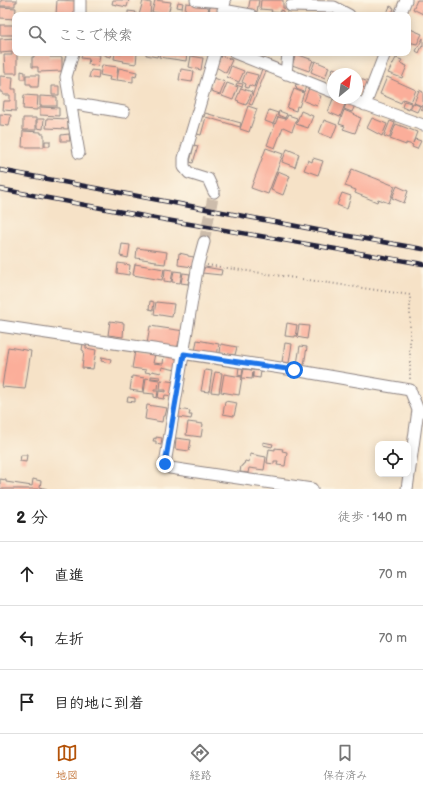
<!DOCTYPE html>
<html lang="ja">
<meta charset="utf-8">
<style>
body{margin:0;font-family:"Balsamiq Sans","Klee One",sans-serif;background:#f6f6f6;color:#222}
.controls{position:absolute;right:12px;bottom:12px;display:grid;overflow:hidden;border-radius:8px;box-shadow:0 2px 10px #0003}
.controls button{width:36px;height:36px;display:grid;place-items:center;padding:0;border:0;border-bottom:1px solid #e0e0e0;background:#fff;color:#222;font:20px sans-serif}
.compass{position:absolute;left:327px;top:68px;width:36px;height:36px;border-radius:50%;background:#fff;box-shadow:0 2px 10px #0003;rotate:29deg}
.stop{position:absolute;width:12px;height:12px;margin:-9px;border:3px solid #1a73e8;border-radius:50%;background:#fff}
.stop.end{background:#1a73e8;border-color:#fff;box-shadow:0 1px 4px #0008}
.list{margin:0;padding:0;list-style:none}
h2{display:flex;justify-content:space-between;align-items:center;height:52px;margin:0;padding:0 16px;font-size:17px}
h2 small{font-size:13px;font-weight:400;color:#767676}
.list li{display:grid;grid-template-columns:26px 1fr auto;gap:12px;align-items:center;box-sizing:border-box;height:64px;padding:0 16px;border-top:1px solid #e0e0e0}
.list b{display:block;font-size:15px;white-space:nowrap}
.list em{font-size:13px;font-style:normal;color:#767676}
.icon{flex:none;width:22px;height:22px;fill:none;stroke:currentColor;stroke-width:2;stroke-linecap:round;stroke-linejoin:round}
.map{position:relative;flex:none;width:423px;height:489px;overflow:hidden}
.search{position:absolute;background:#fff;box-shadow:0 2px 10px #0003;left:12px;right:12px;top:12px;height:44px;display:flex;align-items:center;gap:10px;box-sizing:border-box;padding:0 14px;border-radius:8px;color:#767676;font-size:15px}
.sheet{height:244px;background:#fff}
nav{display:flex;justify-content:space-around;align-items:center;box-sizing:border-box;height:56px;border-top:1px solid #e0e0e0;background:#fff;font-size:11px;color:#767676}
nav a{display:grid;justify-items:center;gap:2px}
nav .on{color:#b45309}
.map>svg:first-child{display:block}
.building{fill:#fbae9a}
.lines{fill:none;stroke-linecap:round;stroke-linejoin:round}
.minor-tunnel{stroke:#ccbcab;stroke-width:11;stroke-dasharray:11 5.5;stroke-linecap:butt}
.minor-casing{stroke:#8c8281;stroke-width:13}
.path{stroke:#8c8281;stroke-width:2;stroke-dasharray:1 3;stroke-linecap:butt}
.minor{stroke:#fff;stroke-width:11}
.rail-casing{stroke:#22223b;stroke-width:4.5}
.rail{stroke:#fcf5e5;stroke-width:3;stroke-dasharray:9;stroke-linecap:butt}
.route{stroke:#1a73e8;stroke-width:5}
</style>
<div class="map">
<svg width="423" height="489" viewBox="0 0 423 489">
<rect width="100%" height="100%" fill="#fcf5e5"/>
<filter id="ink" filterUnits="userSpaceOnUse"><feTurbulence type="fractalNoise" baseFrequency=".025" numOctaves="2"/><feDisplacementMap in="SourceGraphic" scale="8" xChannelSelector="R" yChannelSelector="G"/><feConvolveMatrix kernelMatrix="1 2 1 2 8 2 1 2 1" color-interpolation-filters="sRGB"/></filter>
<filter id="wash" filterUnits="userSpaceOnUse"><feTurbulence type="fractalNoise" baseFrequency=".012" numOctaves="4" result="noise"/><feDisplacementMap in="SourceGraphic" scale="16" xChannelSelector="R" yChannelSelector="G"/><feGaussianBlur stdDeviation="0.9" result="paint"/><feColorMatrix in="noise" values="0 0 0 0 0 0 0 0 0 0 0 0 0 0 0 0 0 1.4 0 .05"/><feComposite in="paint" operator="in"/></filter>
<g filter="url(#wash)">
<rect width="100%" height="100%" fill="#f6e2c7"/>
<g id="blocks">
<path class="building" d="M1,0H17V2H15V6H0Z
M57,0L78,1V15H56Z
M113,0H129L127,7L112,4Z
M155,0L171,2L168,15L152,12Z
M250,0H259L257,12L248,11Z
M261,0H283V8L287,9V15H283V11L280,10V12L277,13L271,12L272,10L260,9Z
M417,0H423V14L413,9Z
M143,1L151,3L150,15H139Z
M178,2L183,3L182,8L177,7Z
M186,3L206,5V7H209L207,15H184Z
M210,5L218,6L217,15H209Z
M390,6L394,8L392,14L387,13Z
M0,7L16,8L15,19L0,18Z
M128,11L136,12L135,15H128Z
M0,25H15V35H0Z
M408,28L422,34L417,44L408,42Z
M15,38V53H17V73H5L4,55H12V52L0,53V39Z
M423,38V47L422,46L419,53L416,51Z
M34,53H50V57H62V71L38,72V67H32V57H34Z
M82,53L100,55L98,66L88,64L89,59L81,58Z
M102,53H112L111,57L106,56V55L102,54Z
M115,53H137L136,64L123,62L124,61L114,59Z
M146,53H158L157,57L146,55Z
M160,53H187L186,61L159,57Z
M268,53H284V55H268Z
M296,54L313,60L309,71L292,65Z
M221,55L232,60L226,73L216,67Z
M191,56L203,58L201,70L189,67Z
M396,58L402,60L400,63L407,66L402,78L388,73Z
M315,61L329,67L325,78L311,72Z
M102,65L118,67L116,81L109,80L110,77L100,75Z
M231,66L244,71L239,82L227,77Z
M119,68L137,72L136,77L133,76V82L117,80Z
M333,68L348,74H333V81L329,80Z
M181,69L194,71L192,82L179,80Z
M262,69L266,71L252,105L249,104Z
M91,70L99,71L98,79L89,77Z
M21,71L25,72V79H21Z
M246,72L258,75L254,87L249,85L248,88L245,87L246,84L242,82Z
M26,75H39L38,87H31V84H26Z
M0,76L13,77L12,89H16V111L3,110L4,101H10V95H3V92H0Z
M387,77L416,90L411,102L403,99L401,103L380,94Z
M214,78L225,82L220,95L211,92L212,90L210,89Z
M357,78L369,82L367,89L363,87L360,93L357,92Z
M227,83L238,87L233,100L222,96Z
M237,83L243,84L242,87L236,85Z
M299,83L306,86L304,92L296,89L297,88L295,87L296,84L298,85Z
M52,86H59V95H52Z
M241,88L252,92L246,105L238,102L239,101L236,100Z
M309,88L319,92L318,95L321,96L317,106L304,101Z
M294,89L304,93L299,107L297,106L296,111L287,108Z
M419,90L423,92V110L421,109L422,106L414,103Z
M24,95L38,96L37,110L23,109Z
M40,96L57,97V106H40Z
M336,98L346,102L340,117L328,112L333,99L335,100Z
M404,101L411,103L409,110L402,107Z
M347,102L355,105L352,112L344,109Z
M413,103L420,106L417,112L410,109Z
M248,106L257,109L249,132L240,129Z
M40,107L59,108V116L40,115Z
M269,110L278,113L273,124L265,121Z
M344,110L358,116V117L361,118L355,133L343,129L345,126L339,124Z
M279,111L287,114L285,118L278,115Z
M301,111L313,116L308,128L296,124Z
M205,113L241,123L240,127L206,117L201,135L197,134L202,116L204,117Z
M0,114L11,115L9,126L0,125Z
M288,115L297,118L292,131L283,127L275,148L267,145L278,117L286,119Z
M23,118H36V130H23Z
M47,118L68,119V129L46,128Z
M372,118L387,124L382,136L367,128Z
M37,119H44L43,129L37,128Z
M324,120L337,125L332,138L319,133Z
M390,121L395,123L389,138L384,136Z
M396,124L417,132L413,143L415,139L421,141L417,149L412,147L413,145L406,143V145L390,139Z
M23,131L41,132V134H44V147H22Z
M69,134L70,141H61V135Z
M45,141H50V146H45Z
M194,145L198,146L193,163L190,162Z
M266,148L283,154L268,194L251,188Z
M287,149L299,154L295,167L282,162Z
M313,158L323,161L318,175L304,170L308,160L312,162Z
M352,169L395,186L389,203L378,199L377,202L355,193L356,190L345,186Z
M278,171L290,176L283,195L271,190Z
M397,186L408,191L404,203L392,198Z
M342,193L351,196L347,209L337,205Z
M122,244L130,245L128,258L120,256Z
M137,248L167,252L165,264L156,263V261L136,258Z
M179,253L188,255V256L194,257L193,267L178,265Z
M118,263L130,265L129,275L117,273Z
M135,264L164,269L162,280L133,275Z
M205,267L222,270L221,275L202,273Z
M165,269L173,270L171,282L164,281Z
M174,271L182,272L180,283L172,282Z
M183,273L190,274L188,284L181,283Z
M150,301L154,302L153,310L149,309Z
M156,302L174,304L172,317L154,314Z
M110,321L124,323L123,337L108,335Z
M287,323L297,325L295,337L285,336Z
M299,325L309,326L307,339L297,337Z
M150,326L184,331L182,341H179L177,349L147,344Z
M197,340L219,344L217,356L195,352Z
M285,343L292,344L289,363L282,362Z
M83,344H86V348L96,350L93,369L82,368L84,351L82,350Z
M221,344L237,347L235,355L220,353Z
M300,346L307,347L304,365L297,364Z
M8,347L31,351L25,389L2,387Z
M135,351L155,354L153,363L163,364L164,355L178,358L176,370L162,367L161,373L152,371L151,373L145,372L146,370L132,368Z
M102,357L111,359L110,363L101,361Z
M239,367L243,368L242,376L238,375Z
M244,369L261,371L260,378L253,377V372L252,379L242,378Z
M205,370L212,371L209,392L201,391Z
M215,372L222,373L219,393L211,392Z
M224,374L242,377L239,395L221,392Z
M132,376L145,378L143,392L130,390Z
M151,376L160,377V379L151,378Z
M146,378L159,380L158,389H154V391H158L157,398L154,397V394L144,393Z
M161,380L175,382L173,396L165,395L164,399L158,398L159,391L166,392V390H160Z
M128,397L135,398V402L127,401Z
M225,401L237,403L234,416L223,414Z
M147,405L167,408L165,416H163L162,422L145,419Z
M179,409L190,411L189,415H192L191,419L178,417Z
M188,422L203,424L201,437L186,435Z
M156,437L162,438L161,445L156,444V441H153L154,438L156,439Z
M176,438L191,440L189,451L175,449Z
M263,442L273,444L272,447L263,445Z
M275,448L283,449L282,451L287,452L285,466L277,465L278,461H274V464L267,463L269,449L275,450Z
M250,454L266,457L264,470L249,468L248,473L240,472L241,466H242L243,464H244L245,461L249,462Z
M21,455H27L26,462L20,461Z
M0,479L6,480V482L32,486L33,479L41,481L40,487L47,489H0Z"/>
</g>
</g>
<g filter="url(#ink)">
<use href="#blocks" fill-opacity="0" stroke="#8c8281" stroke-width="1"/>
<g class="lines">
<path class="minor-tunnel" d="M204,242L214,192"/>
<defs>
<path id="minor" d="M80,0V15
M196,0L225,2
M291,6L334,7L349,15
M223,10L251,15
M400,15L406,0
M73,53L66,77L79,153
M235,53L333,92
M286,74L288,53
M347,98L423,125
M70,103L124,112
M365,105L385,53
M214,192L208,179L189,173L184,167V158L215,53
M204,242L198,264L165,464L170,468L312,489
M0,326L294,370L410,390L418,410L423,411
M407,489L418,410"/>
</defs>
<use href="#minor" class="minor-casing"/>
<path class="path" d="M207,265L410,295V380"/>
<use href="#minor" class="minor"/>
<defs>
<path id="rail" d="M0,170L349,236L423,249
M0,189L149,217L423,264"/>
</defs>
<use href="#rail" class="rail-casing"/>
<use href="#rail" class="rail"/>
</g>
</g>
<g class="lines" filter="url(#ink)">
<path class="route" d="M165,464L184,354L294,370"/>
</g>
</svg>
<div class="controls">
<button><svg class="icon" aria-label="locate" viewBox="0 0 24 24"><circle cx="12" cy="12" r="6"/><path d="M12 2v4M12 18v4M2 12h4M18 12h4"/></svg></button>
</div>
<svg class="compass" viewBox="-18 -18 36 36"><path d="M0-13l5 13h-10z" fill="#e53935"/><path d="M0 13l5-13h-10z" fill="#767676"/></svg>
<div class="stop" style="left:294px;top:370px"></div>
<div class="stop end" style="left:165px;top:464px"></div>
<div class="search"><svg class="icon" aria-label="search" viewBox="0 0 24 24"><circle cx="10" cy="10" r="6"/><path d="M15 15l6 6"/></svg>ここで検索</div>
</div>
<section class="sheet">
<h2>2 分<small>徒歩 · 140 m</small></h2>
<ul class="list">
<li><svg class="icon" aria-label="ahead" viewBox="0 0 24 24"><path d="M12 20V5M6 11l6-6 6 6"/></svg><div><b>直進</b></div><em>70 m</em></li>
<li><svg class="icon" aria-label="left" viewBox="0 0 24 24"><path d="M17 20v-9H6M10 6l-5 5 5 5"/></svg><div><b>左折</b></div><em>70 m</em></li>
<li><svg class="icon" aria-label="arrive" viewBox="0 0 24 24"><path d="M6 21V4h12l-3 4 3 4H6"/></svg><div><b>目的地に到着</b></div></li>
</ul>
</section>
<nav>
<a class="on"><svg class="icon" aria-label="map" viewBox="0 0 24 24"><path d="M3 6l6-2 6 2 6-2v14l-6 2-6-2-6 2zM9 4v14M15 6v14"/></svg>地図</a>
<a><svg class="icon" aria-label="directions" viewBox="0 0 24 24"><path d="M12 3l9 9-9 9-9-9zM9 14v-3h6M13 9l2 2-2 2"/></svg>経路</a>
<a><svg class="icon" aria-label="saved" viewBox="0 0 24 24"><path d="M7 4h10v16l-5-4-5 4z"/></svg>保存済み</a>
</nav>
